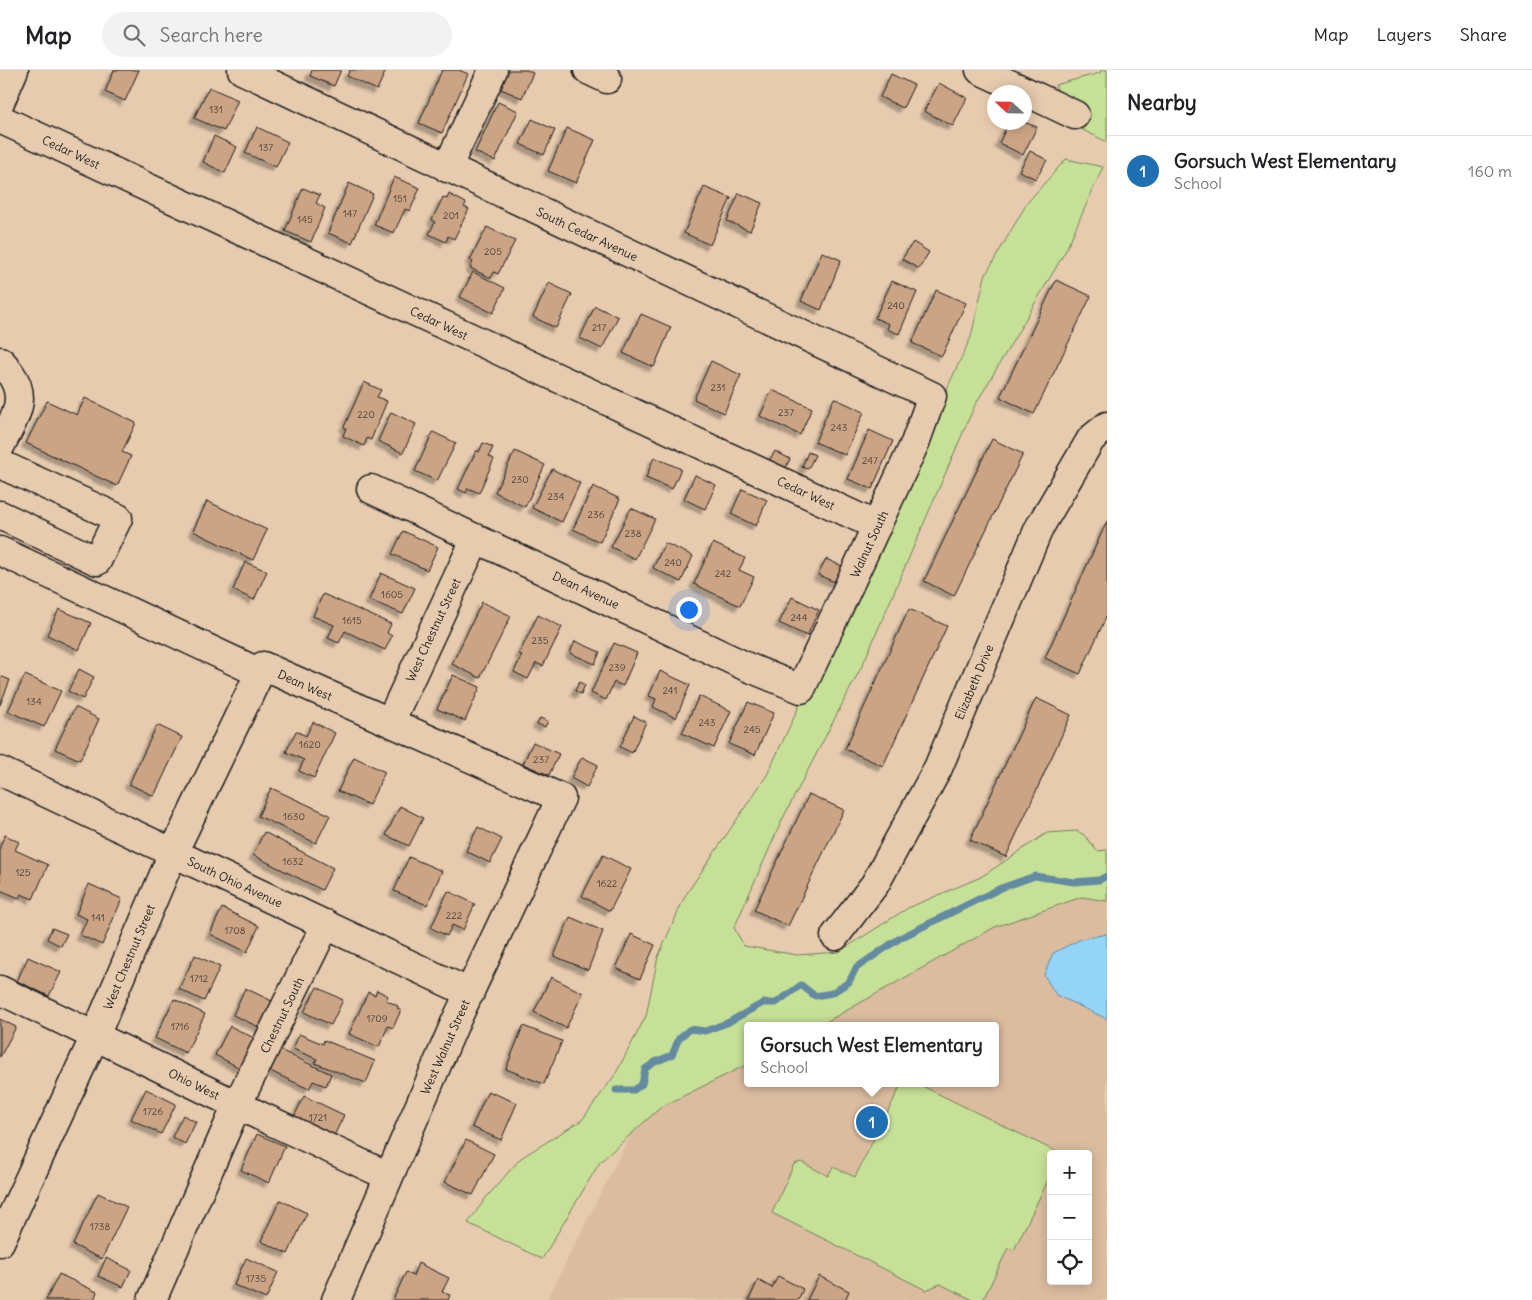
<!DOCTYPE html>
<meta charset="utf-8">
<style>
body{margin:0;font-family:Delius,sans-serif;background:#f2f2f2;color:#202124}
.controls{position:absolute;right:15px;bottom:15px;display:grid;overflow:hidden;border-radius:5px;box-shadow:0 2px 12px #0003}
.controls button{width:45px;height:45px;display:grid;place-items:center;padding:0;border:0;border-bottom:1px solid #e0e0e0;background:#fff;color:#202124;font:25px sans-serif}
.compass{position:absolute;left:987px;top:15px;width:45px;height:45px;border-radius:50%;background:#fff;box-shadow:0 2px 12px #0003;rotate:292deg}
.you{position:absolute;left:688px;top:539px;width:18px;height:18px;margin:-12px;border:4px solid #fff;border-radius:50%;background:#1a73e8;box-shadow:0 0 0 8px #1a73e833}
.badge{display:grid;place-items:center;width:32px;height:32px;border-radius:50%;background:#1f6fb2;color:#fff;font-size:16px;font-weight:700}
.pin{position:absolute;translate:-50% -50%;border:2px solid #fff;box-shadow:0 1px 5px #0006}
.popup{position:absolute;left:744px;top:952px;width:255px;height:65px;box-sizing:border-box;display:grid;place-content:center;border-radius:5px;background:#fff;filter:drop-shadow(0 1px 4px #0005);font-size:16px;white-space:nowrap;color:#757577}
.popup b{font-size:19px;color:#202124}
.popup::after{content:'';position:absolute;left:50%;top:100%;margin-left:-10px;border:10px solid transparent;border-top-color:#fff}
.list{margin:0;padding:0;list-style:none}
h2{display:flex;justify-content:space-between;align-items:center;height:65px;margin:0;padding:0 20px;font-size:21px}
h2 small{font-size:16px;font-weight:400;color:#757577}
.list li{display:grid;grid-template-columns:32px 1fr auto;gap:15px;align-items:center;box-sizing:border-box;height:70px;padding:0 20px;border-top:1px solid #e0e0e0}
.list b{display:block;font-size:19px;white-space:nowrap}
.list p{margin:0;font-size:16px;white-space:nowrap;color:#757577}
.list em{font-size:16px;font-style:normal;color:#757577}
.icon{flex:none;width:28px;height:28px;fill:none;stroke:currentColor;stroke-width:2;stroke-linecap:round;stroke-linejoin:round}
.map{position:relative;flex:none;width:1107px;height:1230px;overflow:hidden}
header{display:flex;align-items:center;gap:30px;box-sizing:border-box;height:70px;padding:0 25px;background:#fff;border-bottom:1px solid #e0e0e0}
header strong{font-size:24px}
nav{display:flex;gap:28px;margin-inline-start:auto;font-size:18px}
.search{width:350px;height:45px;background:#f2f2f2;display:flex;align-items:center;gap:12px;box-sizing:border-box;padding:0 18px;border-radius:28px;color:#757577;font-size:19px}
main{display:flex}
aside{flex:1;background:#fff}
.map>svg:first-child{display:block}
.built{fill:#dbbc9f;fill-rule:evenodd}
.green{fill:#c6e197;stroke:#717e5a}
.water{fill:#94d4f6;stroke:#648a9f}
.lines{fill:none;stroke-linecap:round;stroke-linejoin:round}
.stream{stroke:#648a9f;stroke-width:7}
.building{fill:#cba485;stroke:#1c1c1c;filter:url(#shadow)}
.minor-casing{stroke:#1c1c1c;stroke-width:31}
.minor{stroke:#e7cbaf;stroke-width:28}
.labels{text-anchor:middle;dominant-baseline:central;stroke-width:4;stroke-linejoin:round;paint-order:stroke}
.number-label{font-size:10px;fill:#483e36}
.street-label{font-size:12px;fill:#1c1c1c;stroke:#e7cbaf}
</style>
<header>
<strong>Map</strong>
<div class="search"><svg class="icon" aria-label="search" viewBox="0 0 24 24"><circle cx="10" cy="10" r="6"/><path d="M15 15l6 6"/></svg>Search here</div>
<nav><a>Map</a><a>Layers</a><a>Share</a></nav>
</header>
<main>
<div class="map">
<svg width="1107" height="1230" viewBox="0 0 1107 1230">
<defs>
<filter id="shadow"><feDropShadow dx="-4.5" dy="4.5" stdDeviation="1" flood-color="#0004"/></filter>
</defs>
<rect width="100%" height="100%" fill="#e7cbaf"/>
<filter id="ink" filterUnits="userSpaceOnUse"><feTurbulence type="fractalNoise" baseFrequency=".02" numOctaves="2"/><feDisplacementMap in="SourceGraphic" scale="10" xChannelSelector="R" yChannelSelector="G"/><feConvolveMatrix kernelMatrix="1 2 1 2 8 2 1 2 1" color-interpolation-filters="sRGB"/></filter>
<g filter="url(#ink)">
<path class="built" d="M1059,811L1107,815V1230H547L653,1020L748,971V1013H996V956H778ZM1051,1084H1088V1211H1051Z"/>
<path class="green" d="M1101,0H1107V72L1073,55L1055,15L1100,3Z
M1066,89L1103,97L1065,182L974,337L863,594L782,750L734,858L744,876L797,885L839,882L908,838L981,807L1047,763L1077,761L1084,765L1097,781L1107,780V831L1082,827L995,857L819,956H748V994L661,1037L600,1092L542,1189L468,1153L485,1129L521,1088L582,1050L615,1005L646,946L658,887L685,826L767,705L971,267L985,206L1027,133Z
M902,1013H916L1061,1084H1051V1104L1014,1180L1008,1178L983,1230H973L940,1214L926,1220L772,1143L794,1094L801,1092L828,1106L833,1097L855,1107Z"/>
<path class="water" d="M1107,864V949L1056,925L1044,905L1053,883L1081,869Z"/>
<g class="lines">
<path class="stream" d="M616,1020H634L642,1014L645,999L655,992L672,985L679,968L690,959L705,961L727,953L763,933H776L801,915L815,926L832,923L849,912L856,898L900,868L1001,818L1035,806L1074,812L1099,810L1107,806"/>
</g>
<path class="building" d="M114,0H139L125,31L105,22Z
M312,0H341L334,16L310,6Z
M350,0H386L377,20L347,6Z
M442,0H459L468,4L442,63L419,53Z
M509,0H527L533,3L522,28L501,19Z
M891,4L914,15L903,38L880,27Z
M939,13L967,28L953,56L924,41Z
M209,17L238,30L224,61L194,48Z
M498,32L518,41L495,91L475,82Z
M532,49L555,60L544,85L520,74Z
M1009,52H1024L1037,57L1023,85L999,73Z
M257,57L288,72L276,97L245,83Z
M567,58L595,70L576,113L548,101Z
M214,66L237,77L225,103L203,92Z
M1030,81L1047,90L1036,109L1019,101Z
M394,107L420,118L410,141L405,139L394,163L374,155Z
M349,113L373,124L352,173L328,163Z
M704,117L731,128L710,175L684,163Z
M303,118L320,125L316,133L325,138L311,172L285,161Z
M739,123L762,133L750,161L727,151Z
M449,124L466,133L464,137L469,139L454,169L448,166L446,172L429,164L435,152L432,150L443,127L447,129Z
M487,157L515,171L498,204L494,202L491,208L470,198L473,192L470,190Z
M913,172L929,182L919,199L902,189Z
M822,182L841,190L821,240L801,231Z
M473,202L505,218L493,243L460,227Z
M1056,210L1091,226L1034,344L1000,327Z
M892,211L917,222L899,264L887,259L889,254L875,248Z
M549,213L572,224L556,258L533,247Z
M936,220L966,233L942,286L912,273Z
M595,236L618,247L602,279L580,268Z
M641,244L671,257L654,297L623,283Z
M711,291L741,305L724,343L694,329Z
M364,312L381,320L377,327L387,331L371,370L367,368L364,376L343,366L346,358L344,357Z
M772,320L812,338L800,365L760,346Z
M85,328L136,353L122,382L131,386L117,416L26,373L47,331L77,345Z
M834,328L864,342L845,385L815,372Z
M391,342L416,354L403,383L378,371Z
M869,360L893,371L872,419L848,409Z
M433,362L456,373L437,411L415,401Z
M992,369L1023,384L954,526L924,511Z
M483,373L493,377L489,386L494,389L479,423L468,418L466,423L458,419L476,381L479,382Z
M515,381L545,395L525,437L495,422Z
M775,381L790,389L785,399L769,391Z
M808,382L815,385L808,399L802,397Z
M654,387L681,399L672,419L646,408Z
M552,399L580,413L562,452L532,438Z
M695,405L716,415L705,439L684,429Z
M593,416L620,429L600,472L573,459Z
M742,419L767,430L756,456L731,444Z
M207,431L267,460L253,490L193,461Z
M631,438L655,449L635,489L611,477Z
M1107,451V545L1080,604L1045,588Z
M403,461L438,477L427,500L392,484Z
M665,473L693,486L681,512L653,498Z
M713,473L745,488L739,500L754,507L740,536L694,514Z
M826,489L844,497L837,513L818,505Z
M245,492L267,501L254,530L233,520Z
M381,503L415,518L403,544L369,530Z
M323,524L391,554L387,563L392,566L385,580L345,561L339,573L328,568L334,555L313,546Z
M792,527L819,540L807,566L779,553Z
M482,532L511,546L480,608L452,594Z
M59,539L91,553L79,580L47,565Z
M909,539L947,556L883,696L845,679Z
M538,545L562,557L543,596L536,593L528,609L514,602L522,585L519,584Z
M575,571L600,582L595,594L570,583Z
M614,573L637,583L623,616L614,612L606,630L591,623Z
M79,599L94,607L83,629L68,621Z
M660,601L690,615L676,648L653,637L656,629L649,626Z
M25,605L61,621L44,657L8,641Z
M453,605L480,617L465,651L437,639Z
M0,606L10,610L0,635Z
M579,612L585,615L581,624L575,621Z
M699,626L731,641L714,678L682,663Z
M1036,628L1071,645L1006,787L970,770Z
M748,632L774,643L755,685L729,674Z
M75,637L99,649L80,690L55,679Z
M634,646L646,652L632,683L620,677Z
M540,648L548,651L545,657L537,654Z
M313,652L335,663L314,708L299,701L304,690L286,682L296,661L306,666Z
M157,655L182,667L154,726L129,714Z
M533,672L559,684L549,705L523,694Z
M354,687L385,702L369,735L338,721Z
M582,687L598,695L587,717L571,708Z
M271,718L330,745L316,773L258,746Z
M809,724L844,740L788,856L754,840Z
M400,736L423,748L409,776L386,765Z
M478,757L502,769L490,793L466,781Z
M264,762L333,798L322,820L253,785Z
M5,765L19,772L15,780L48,795L33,829L21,824L19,828L0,820L1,810L0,809V776Z
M603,785L631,799L610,841L582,826Z
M409,787L442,801L427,835L394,821Z
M89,814L122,829L102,875L80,865L87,849L76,844Z
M448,821L475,834L463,860L452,855L447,866L431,858Z
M222,838L259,856L247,882L210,864Z
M570,847L603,861L588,900L554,886Z
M52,858L67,864L61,876L47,869Z
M631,864L655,875L640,909L616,898Z
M195,885L220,897L204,931L179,919Z
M28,887L61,902L49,926L17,911Z
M551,907L583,923L566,958L534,942Z
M317,917L343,930L331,955L304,942Z
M245,918L274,932L261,958L233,945Z
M377,920L388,926L386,930L398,936L397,938L401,940L393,958L388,956L379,977L349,964L368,922L375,925Z
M174,929L205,944L186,983L155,968Z
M0,949L16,957L0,987Z
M230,956L256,969L240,998L215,985Z
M523,956L562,971L544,1014L506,999Z
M299,964L323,974L324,970L375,991L366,1013L315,993L317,989L293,979Z
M280,980L331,1004L326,1016L313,1011L309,1019L270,1001Z
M146,1019L176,1034L161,1064L131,1049Z
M488,1021L517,1033L501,1070L472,1057Z
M304,1026L344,1045L333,1068L293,1049Z
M183,1045L196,1052L185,1074L172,1067Z
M257,1064L285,1076L269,1113L241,1100Z
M466,1070L494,1084L473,1125L445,1112Z
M98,1123L127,1137L102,1189L73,1175Z
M280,1130L307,1143L288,1184L261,1171Z
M106,1188L131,1200L123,1217L98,1206Z
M246,1188L278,1202L266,1229L234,1215Z
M418,1193L449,1208L442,1222L450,1225L448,1230H393L406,1202L413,1206Z
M59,1204L97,1222L94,1230H46Z
M778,1206L803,1219L798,1230H749L758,1210L772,1218Z
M819,1206L849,1221L845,1230H807Z"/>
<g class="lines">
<defs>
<path id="minor" d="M242,0L932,326L915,373L801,619L745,596L371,419
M588,0L607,9
M980,0L1075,45
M0,32L14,0
M0,49L877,456
M447,98L493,0
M0,291C4,294 7,299 10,303C30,330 12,351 0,377
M0,394L118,448L97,491L0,445
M0,481L260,603
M390,652L476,468
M0,701L470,923
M835,866L875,814L938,698L1039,458L1091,369L1107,356
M0,920L237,1035L388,1106
M0,1172L95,966L173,783L263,596L561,728L455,953L336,1230
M152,1230L237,1035L326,854"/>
</defs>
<use href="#minor" class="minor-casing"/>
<use href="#minor" class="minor"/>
</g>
</g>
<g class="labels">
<g class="number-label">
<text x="216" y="39">131</text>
<text x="266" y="77">137</text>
<text x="400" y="128">151</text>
<text x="350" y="143">147</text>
<text x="451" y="145">201</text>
<text x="305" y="149">145</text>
<text x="493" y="181">205</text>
<text x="896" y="235">240</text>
<text x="599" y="257">217</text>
<text x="718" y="317">231</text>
<text x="786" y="342">237</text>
<text x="366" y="344">220</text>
<text x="839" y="357">243</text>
<text x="870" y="390">247</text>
<text x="520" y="409">230</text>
<text x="556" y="426">234</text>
<text x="596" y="444">236</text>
<text x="633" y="463">238</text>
<text x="673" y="492">240</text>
<text x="723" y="503">242</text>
<text x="392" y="524">1605</text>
<text x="799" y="547">244</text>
<text x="352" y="550">1615</text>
<text x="540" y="570">235</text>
<text x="617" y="597">239</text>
<text x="670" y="620">241</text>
<text x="34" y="631">134</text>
<text x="707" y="652">243</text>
<text x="752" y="659">245</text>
<text x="310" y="674">1620</text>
<text x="541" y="689">237</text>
<text x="294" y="746">1630</text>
<text x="293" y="791">1632</text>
<text x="23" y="802">125</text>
<text x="607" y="813">1622</text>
<text x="454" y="845">222</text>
<text x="98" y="847">141</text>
<text x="235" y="860">1708</text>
<text x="199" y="908">1712</text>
<text x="377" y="948">1709</text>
<text x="180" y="956">1716</text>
<text x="153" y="1041">1726</text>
<text x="318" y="1047">1721</text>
<text x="100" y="1156">1738</text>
<text x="256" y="1208">1735</text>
</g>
<g class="street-label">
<text transform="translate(71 82) rotate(25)">Cedar West</text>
<text transform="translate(587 164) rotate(25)">South Cedar Avenue</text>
<text transform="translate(439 253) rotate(25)">Cedar West</text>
<text transform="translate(806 423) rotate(25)">Cedar West</text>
<text transform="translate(869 474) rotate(-65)">Walnut South</text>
<text transform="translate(586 520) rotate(25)">Dean Avenue</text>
<text transform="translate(433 560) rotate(-65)">West Chestnut Street</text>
<text transform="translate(974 612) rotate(-67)">Elizabeth Drive</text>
<text transform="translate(305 615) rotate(24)">Dean West</text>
<text transform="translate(235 812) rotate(25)">South Ohio Avenue</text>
<text transform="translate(129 887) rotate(-67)">West Chestnut Street</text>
<text transform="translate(282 945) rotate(-64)">Chestnut South</text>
<text transform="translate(445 977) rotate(-66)">West Walnut Street</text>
<text transform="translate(194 1014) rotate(26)">Ohio West</text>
</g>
</g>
</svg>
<div class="controls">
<button>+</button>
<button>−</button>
<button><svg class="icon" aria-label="locate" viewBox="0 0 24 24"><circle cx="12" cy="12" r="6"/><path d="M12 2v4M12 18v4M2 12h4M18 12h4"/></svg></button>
</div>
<svg class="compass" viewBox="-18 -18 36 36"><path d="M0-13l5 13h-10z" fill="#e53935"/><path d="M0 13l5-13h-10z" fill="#757577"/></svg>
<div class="you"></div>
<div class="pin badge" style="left:872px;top:1052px">1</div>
<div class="popup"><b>Gorsuch West Elementary</b>School</div>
</div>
<aside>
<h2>Nearby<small></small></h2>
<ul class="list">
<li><span class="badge">1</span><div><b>Gorsuch West Elementary</b><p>School</p></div><em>160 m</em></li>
</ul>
</aside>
</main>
